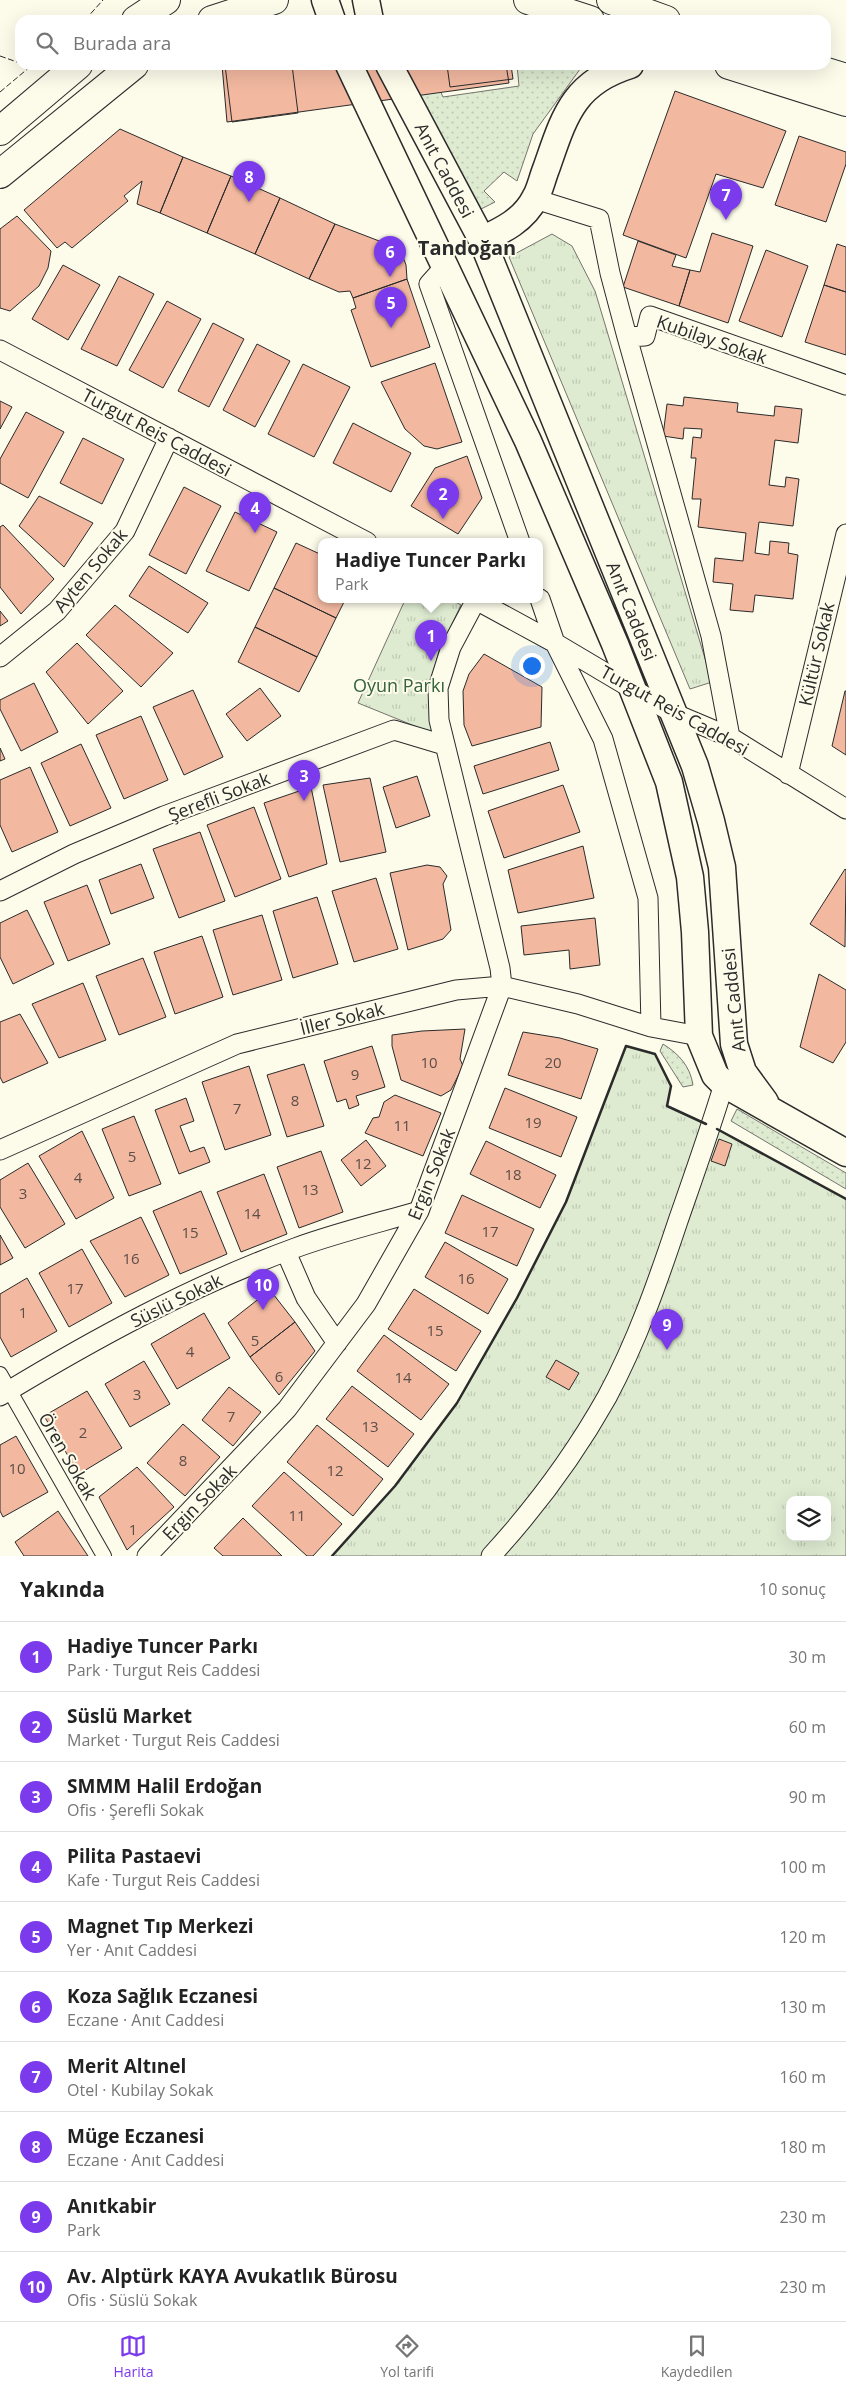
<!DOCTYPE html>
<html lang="tr">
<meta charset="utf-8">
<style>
body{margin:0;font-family:"Open Sans",sans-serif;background:#f2f2f2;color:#222}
.controls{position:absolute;right:15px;bottom:15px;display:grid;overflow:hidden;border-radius:10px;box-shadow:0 5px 20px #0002}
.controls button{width:45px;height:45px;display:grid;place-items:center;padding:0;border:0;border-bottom:1px solid #e0e0e0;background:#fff;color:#222;font:25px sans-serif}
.you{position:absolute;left:531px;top:665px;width:18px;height:18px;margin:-12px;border:4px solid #fff;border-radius:50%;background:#1a73e8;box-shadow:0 0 0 8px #1a73e833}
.badge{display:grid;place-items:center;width:32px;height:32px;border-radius:50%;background:#7c3aed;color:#fff;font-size:16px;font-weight:700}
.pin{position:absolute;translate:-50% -41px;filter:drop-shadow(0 1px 2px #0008)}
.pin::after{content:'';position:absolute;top:26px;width:18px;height:15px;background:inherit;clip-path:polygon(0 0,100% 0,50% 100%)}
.popup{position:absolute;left:318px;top:538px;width:225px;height:65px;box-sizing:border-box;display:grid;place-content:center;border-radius:10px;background:#fff;filter:drop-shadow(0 1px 4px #0005);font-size:16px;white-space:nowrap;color:#767676}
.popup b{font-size:19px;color:#222}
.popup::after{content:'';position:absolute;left:50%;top:100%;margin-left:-10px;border:10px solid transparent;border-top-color:#fff}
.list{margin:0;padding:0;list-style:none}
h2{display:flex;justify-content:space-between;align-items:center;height:65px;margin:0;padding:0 20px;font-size:21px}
h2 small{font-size:16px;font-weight:400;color:#767676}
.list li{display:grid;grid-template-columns:32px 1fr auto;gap:15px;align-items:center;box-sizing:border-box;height:70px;padding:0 20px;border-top:1px solid #e0e0e0}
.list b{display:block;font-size:19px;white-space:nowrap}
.list p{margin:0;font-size:16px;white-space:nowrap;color:#767676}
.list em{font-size:16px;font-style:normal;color:#767676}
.icon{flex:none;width:28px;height:28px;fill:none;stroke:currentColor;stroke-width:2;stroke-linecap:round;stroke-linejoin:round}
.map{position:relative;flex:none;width:846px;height:1556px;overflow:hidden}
.search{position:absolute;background:#fff;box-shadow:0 5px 20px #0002;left:15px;right:15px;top:15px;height:55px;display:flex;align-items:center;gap:12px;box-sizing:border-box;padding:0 18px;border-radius:15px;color:#767676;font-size:19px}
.sheet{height:765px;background:#fff}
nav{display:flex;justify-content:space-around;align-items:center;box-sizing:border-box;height:70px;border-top:1px solid #e0e0e0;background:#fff;font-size:14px;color:#767676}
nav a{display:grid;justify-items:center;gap:2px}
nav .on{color:#7c3aed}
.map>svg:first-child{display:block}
.grass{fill:url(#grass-dots);stroke:#74746e}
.park{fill:url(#park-tufts);stroke:#74746e;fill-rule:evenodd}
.building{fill:#f2b8a0;stroke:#2b2b2b}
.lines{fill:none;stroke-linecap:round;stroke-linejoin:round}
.pedestrian-casing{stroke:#2b2b2b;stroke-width:16}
.minor-casing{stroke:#2b2b2b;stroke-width:21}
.secondary-casing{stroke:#2b2b2b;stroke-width:29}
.primary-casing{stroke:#2b2b2b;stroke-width:30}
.pedestrian{stroke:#fdfbea;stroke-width:14}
.minor{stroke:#fdfbea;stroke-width:19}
.secondary{stroke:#fdfbea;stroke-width:26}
.primary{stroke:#fdfbea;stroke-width:28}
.fence{stroke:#2b2b2b;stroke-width:1;stroke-dasharray:6 2.5;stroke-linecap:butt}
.wall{stroke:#2b2b2b;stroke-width:2.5}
.labels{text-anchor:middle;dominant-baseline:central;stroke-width:4;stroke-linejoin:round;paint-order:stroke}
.number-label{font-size:15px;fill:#5d4e48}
.street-label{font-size:18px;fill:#2b2b2b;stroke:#fdfbea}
.park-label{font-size:18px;fill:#34623c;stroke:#fdfbea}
.quarter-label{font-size:20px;font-weight:bold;fill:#2b2b2b;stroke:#fdfbea}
</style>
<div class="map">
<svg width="846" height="1556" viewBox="0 0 846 1556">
<defs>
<pattern id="grass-dots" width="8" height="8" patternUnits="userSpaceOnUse" patternTransform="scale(1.25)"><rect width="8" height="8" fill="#deebd1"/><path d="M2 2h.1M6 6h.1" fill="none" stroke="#bfcab4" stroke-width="1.8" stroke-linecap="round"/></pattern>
<pattern id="park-tufts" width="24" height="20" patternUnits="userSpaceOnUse" patternTransform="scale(1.25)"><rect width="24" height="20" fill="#deebd1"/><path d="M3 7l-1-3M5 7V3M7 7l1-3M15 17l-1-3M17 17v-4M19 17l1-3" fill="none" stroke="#bfcab4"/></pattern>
</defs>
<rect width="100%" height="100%" fill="#fdfbea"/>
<path class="grass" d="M403,65L439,88L443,97L519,86L517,65H583L533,134L517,181L504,172L484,191L495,202L481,209Z
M663,1044C679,1054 690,1066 693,1085L683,1087L660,1051Z
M737,1109L846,1173V1189L731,1121Z"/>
<path class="park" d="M552,234L572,246L595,291L712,682L690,689L509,257Z
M405,600H452L461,605L439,651L429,689L432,733L358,703Z
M626,1046L655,1054L671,1086L667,1106L714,1127L846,1199V1556H332L395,1486L457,1403L517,1298L566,1202ZM790,1500H827V1537H790Z"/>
<path class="building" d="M500,16V20H468Z
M504,17L505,20H482Z
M222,65H506L509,83L227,122Z
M225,65H292L298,113L232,122Z
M447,65H511L513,79L450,87Z
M675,91L786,131L763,188L716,174L686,258L623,235Z
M120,129L183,157L160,213L137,204L142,181L124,196L128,201L72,248L65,242L57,248L24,210Z
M799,136L846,152V164L826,222L775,205Z
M183,157L231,176L207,233L160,213Z
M231,176L280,198L255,254L207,233Z
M280,198L335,224L309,279L255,254Z
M17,216L51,251L48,268L39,286L10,311L0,308V229Z
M335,224L400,249L406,265L407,279L353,298L350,291L339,292L309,279Z
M712,233L753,246L728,323L679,306L690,270L700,272Z
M638,241L676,255L672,266L690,270L679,306L623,287Z
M837,244L846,247V292L824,285Z
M766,250L808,266L782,337L739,321Z
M63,265L100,285L68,340L32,319Z
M119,276L154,294L117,366L81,349Z
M407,279L430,347L371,367L351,310L356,308L353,298Z
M824,285L846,292V355L805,342Z
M167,301L201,319L163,388L129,370Z
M213,323L244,339L209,407L178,391Z
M257,344L290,361L255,427L223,410Z
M435,363L462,442L437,449L424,446L405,429L381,382Z
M303,364L350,387L314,457L268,434Z
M684,397L738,403L737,412L774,416L775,406L802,409L798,443L775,440L769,485L785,487L786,477L799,479L793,526L759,522L755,553L769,555L770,541L789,543L788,553L798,555L793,599L755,595L753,612L730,610L733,584L713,582L715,558L743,561L746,533L698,527L701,499H692L696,458H691L693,437L701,438L702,429L684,428L683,439L663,436L667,404L683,406Z
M0,401L12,407L0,429Z
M26,412L64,432L28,498L0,483V459Z
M353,423L411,453L391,492L333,463Z
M83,438L124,459L102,504L60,483Z
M467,456L482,498L458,534L411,506L435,468Z
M184,487L221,506L186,574L149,555Z
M39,496L93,523L64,567L19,526Z
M235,512L277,532L249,591L206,571Z
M3,525L54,579L21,614L0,587V527Z
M296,543L322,555V600H345L336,618L274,588Z
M149,566L208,603L188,633L129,596Z
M274,588L336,618L317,657L255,627Z
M115,605L173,653L141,687L86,635Z
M0,611L8,621L0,626Z
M255,627L317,657L299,692L238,662Z
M77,643L123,691L88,724L46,672Z
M484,654L542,687L541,727L472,746L464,725L463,691L469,674Z
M34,683L58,732L21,751L0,709V700Z
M260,688L281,716L247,741L226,714Z
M193,690L223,757L184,775L153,707Z
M845,691H846V755L832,746Z
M141,716L168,780L124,799L96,735Z
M550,742L559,770L483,794L474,766Z
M81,744L111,808L70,826L41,763Z
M0,748L5,759L0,761Z
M30,767L58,832L12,852L0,825V780Z
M417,776L430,816L396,828L383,787Z
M370,778L386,852L340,862L323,785Z
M563,785L580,832L504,858L488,811Z
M311,787L327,864L289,877L264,803Z
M254,807L281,879L235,897L207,825Z
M200,832L225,901L179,918L153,849Z
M583,846L594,898L518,913L508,870Z
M141,864L154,898L111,914L99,880Z
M427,865L440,867L447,876L443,884L451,930L443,939L408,950L390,873Z
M845,869L846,870L845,947L810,924Z
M376,878L398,949L354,962L332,891Z
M87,885L110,944L68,961L44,902Z
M317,897L338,964L293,978L273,911Z
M27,910L54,964L13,984L0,957V923Z
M262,915L282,980L233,995L213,930Z
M595,918L600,965L570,969L569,950L524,955L521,926Z
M202,936L223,997L175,1014L154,952Z
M143,958L166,1017L119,1035L96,976Z
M819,974L846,990V1042L833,1063L800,1047Z
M83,983L106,1040L59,1058L32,1004Z
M20,1014L48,1063L3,1083L0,1077V1022Z
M465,1029L460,1059L463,1066L451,1090L441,1096L401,1080L392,1046V1035L422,1031Z
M523,1032L560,1038L598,1049L581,1099L508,1075Z
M372,1046L385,1087L356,1096L359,1105L349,1109L346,1099L337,1102L324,1061Z
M304,1064L324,1126L287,1137L267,1075Z
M249,1066L271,1135L225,1150L202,1082Z
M505,1088L577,1117L561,1157L489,1128Z
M395,1095L441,1113L423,1156L365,1133L373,1118L379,1117L384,1102Z
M186,1098L194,1121L180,1126L190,1152L204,1147L210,1162L179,1174L155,1110Z
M134,1116L161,1184L129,1196L102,1129Z
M82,1131L114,1198L76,1219L39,1156Z
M719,1139L732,1144L725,1166L711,1161Z
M366,1140L386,1166L361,1186L341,1160Z
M486,1141L556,1175L540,1208L470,1174Z
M321,1151L343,1212L299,1228L277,1167Z
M28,1163L65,1224L25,1248L0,1207V1180Z
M264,1174L287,1234L241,1252L217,1192Z
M201,1191L227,1254L180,1274L153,1211Z
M462,1195L534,1229L517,1266L445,1233Z
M141,1217L169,1275L125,1297L90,1241Z
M0,1235L13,1258L0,1265Z
M445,1242L508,1279L488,1314L425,1277Z
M82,1249L112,1303L69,1327L39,1273Z
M27,1278L57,1331L11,1357L0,1337V1294Z
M414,1289L481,1331L456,1371L388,1329Z
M270,1290L295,1322L250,1357L228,1323Z
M204,1313L230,1358L177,1389L151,1344Z
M295,1322L315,1351L279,1395L250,1357Z
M384,1335L449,1384L421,1420L357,1371Z
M556,1360L579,1373L569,1390L546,1377Z
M144,1361L170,1404L130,1427L105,1384Z
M352,1386L414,1434L388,1467L326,1419Z
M229,1387L261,1412L233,1446L202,1420Z
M87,1391L122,1448L79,1474L44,1416Z
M183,1424L220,1457L185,1496L147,1463Z
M317,1425L383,1479L353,1516L287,1462Z
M16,1436L48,1492L3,1517L0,1511V1445Z
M137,1467L174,1507L127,1550L99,1497Z
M284,1472L342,1524L313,1556H307L252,1506Z
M58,1511L88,1556H24L15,1542Z
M243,1518L282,1556H223L214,1548Z"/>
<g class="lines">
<defs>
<path id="pedestrian" d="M0,1374L104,1556"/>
<path id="minor" d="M535,199L599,219L610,273L627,337L645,336L650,316L846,385
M446,265L429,284L520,542
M627,337L711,636L730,737
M0,350L367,542
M540,599L555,643L603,739L648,898L651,1027
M476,600L555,643L673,713L730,737L846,809
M0,657L57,611L125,531L169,438
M788,774L846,534
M0,891L74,854L164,816L394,730L444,745
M0,1150L237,1044L456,990L502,986L578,1004L651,1027L699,1036
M286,1252L306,1298L337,1343
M0,1396C94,1339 191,1286 295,1248C336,1233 378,1223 419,1211
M147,1556L287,1409L366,1304L419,1211L502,986L500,968L439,720L438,688L451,647L476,600
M491,1556C535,1508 575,1454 607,1397C637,1341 658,1281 678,1221C694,1175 710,1130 724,1084"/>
<path id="secondary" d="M325,0L332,20
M366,0L370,20
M349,65L528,441L615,644L669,782L690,877L695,932L699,1036L715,1075L724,1084L846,1153
M389,65L482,240L695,766L711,821L722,867L734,1044L743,1072L765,1102
M482,240C503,230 524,220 535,198C540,190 542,179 546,169C564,118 572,83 630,65"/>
<path id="primary" d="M528,0L590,20
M611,0L666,20
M136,20L166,0
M212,20L274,0
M729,65L846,102
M804,65L846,78
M0,131L78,65
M0,174L134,65"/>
</defs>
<use href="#pedestrian" class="pedestrian-casing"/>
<use href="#minor" class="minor-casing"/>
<use href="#secondary" class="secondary-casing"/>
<use href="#primary" class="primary-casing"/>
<use href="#pedestrian" class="pedestrian"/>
<use href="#minor" class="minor"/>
<use href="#secondary" class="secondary"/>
<use href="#primary" class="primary"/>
<path class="fence" d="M85,20L103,0
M0,56L20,63
M0,92L31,66L27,65H32"/>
<path class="wall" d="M717,1129L846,1199
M332,1556L395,1486L457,1403L517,1298L566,1202L626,1046L655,1054L671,1086L667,1106L706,1124"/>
</g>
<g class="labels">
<g class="number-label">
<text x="429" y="1062">10</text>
<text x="553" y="1062">20</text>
<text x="355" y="1074">9</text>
<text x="295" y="1100">8</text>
<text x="237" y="1108">7</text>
<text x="533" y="1122">19</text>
<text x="402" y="1125">11</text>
<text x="132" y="1156">5</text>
<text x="363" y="1163">12</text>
<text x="513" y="1174">18</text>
<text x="78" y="1177">4</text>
<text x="310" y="1189">13</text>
<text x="23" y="1193">3</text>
<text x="252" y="1213">14</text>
<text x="490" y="1231">17</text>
<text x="190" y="1232">15</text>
<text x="131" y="1258">16</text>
<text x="466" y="1278">16</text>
<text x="75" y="1288">17</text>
<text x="23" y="1312">1</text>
<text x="435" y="1330">15</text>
<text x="255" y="1340">5</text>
<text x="190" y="1351">4</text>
<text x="279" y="1376">6</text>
<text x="403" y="1377">14</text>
<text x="137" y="1394">3</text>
<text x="231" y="1416">7</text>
<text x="370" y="1426">13</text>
<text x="83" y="1432">2</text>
<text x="183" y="1460">8</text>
<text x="17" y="1468">10</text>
<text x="335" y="1470">12</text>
<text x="297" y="1515">11</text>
<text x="133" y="1529">1</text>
</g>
<g class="street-label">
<text transform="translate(445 170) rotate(62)">Anıt Caddesi</text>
<text transform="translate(712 339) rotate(19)">Kubilay Sokak</text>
<text transform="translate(157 432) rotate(28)">Turgut Reis Caddesi</text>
<text transform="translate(90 570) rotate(-50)">Ayten Sokak</text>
<text transform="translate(632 611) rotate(68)">Anıt Caddesi</text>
<text transform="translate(816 654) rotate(-77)">Kültür Sokak</text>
<text transform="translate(675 710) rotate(29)">Turgut Reis Caddesi</text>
<text transform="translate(219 796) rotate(-21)">Şerefli Sokak</text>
<text transform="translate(733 1000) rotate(-96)">Anıt Caddesi</text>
<text transform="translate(342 1018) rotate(-14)">İller Sokak</text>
<text transform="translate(431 1174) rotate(-68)">Ergin Sokak</text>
<text transform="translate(176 1300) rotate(-26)">Süslü Sokak</text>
<text transform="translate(68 1456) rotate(60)">Ören Sokak</text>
<text transform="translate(199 1502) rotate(-46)">Ergin Sokak</text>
</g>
<g class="park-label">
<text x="399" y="685">Oyun Parkı</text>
</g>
<g class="quarter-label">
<text x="467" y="247">Tandoğan</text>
</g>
</g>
</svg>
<div class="controls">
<button><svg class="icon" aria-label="layers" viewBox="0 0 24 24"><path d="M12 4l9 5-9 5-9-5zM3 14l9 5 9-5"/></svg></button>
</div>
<div class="you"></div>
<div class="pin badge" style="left:431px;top:661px">1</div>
<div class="popup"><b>Hadiye Tuncer Parkı</b>Park</div>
<div class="pin badge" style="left:443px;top:519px">2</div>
<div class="pin badge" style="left:304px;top:801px">3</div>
<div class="pin badge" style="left:255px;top:533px">4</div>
<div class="pin badge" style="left:391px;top:328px">5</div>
<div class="pin badge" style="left:390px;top:277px">6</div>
<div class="pin badge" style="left:726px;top:220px">7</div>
<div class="pin badge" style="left:249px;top:202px">8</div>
<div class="pin badge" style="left:667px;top:1350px">9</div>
<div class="pin badge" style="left:263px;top:1310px">10</div>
<div class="search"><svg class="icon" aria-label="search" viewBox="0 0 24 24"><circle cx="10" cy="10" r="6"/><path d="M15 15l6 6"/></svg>Burada ara</div>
</div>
<section class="sheet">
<h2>Yakında<small>10 sonuç</small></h2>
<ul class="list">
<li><span class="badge">1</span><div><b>Hadiye Tuncer Parkı</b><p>Park · Turgut Reis Caddesi</p></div><em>30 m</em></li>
<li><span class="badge">2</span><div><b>Süslü Market</b><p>Market · Turgut Reis Caddesi</p></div><em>60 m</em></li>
<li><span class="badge">3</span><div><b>SMMM Halil Erdoğan</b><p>Ofis · Şerefli Sokak</p></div><em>90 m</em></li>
<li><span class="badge">4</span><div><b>Pilita Pastaevi</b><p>Kafe · Turgut Reis Caddesi</p></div><em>100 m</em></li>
<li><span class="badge">5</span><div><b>Magnet Tıp Merkezi</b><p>Yer · Anıt Caddesi</p></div><em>120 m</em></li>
<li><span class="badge">6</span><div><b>Koza Sağlık Eczanesi</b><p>Eczane · Anıt Caddesi</p></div><em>130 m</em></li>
<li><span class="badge">7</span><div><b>Merit Altınel</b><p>Otel · Kubilay Sokak</p></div><em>160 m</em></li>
<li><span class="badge">8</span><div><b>Müge Eczanesi</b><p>Eczane · Anıt Caddesi</p></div><em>180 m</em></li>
<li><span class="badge">9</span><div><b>Anıtkabir</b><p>Park</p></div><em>230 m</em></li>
<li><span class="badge">10</span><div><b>Av. Alptürk KAYA Avukatlık Bürosu</b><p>Ofis · Süslü Sokak</p></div><em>230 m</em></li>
</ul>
</section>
<nav>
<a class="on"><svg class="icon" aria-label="map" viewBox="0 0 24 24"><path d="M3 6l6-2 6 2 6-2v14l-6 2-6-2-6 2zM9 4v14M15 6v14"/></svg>Harita</a>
<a><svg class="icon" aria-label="directions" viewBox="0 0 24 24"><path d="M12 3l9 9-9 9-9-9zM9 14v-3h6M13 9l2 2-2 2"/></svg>Yol tarifi</a>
<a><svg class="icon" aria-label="saved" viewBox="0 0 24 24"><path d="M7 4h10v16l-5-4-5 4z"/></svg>Kaydedilen</a>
</nav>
